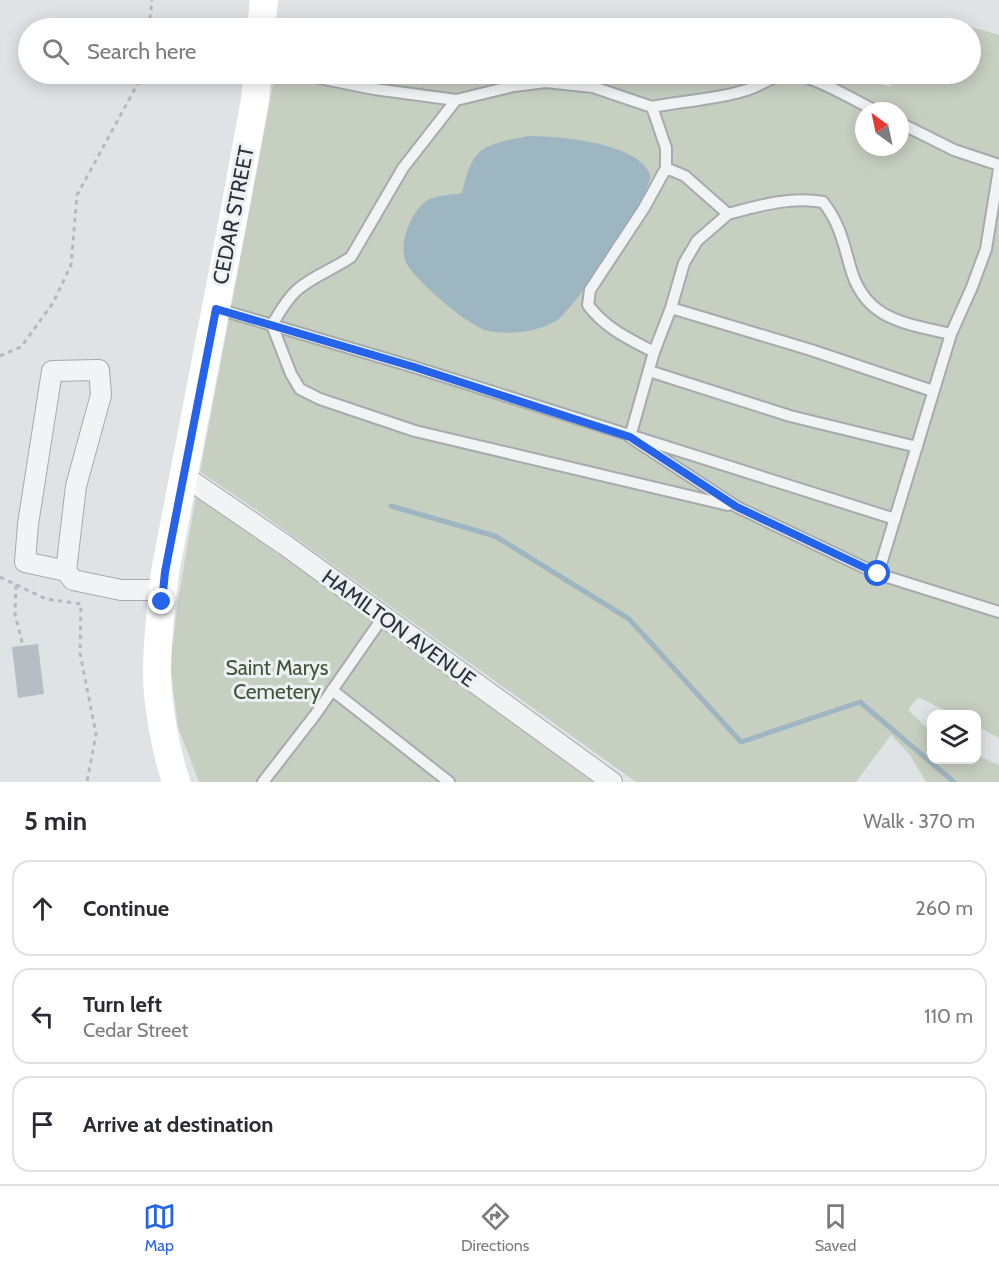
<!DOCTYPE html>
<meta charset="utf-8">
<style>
body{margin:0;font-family:Cabin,sans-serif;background:#f2f2f3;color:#2b2b33}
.controls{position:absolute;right:18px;bottom:18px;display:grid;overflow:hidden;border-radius:12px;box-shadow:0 3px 15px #0003}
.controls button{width:54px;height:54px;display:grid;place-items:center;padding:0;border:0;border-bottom:2px solid #e1e1e2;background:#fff;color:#2b2b33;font:30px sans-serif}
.compass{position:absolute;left:855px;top:102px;width:54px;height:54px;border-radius:50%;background:#fff;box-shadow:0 3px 15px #0003;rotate:327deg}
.stop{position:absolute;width:18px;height:18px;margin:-14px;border:4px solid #2563eb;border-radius:50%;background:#fff}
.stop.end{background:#2563eb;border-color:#fff;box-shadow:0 2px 6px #0008}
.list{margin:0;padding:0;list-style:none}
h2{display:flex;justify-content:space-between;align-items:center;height:78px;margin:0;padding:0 24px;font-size:26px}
h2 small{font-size:20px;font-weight:400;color:#7c7c81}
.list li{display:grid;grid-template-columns:39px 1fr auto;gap:18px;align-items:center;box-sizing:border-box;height:96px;margin:0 12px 12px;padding:0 12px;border:2px solid #e1e1e2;border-radius:18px}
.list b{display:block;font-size:22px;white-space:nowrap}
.list p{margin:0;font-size:20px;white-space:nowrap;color:#7c7c81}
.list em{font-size:20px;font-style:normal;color:#7c7c81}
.icon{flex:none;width:33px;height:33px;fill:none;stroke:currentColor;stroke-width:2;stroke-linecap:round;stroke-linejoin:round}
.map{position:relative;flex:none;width:999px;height:782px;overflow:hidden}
.search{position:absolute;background:#fff;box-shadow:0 3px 15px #0003;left:18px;right:18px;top:18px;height:66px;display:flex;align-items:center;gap:15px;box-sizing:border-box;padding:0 21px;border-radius:33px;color:#7c7c81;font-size:22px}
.sheet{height:402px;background:#fff}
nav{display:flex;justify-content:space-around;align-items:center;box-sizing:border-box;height:84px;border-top:2px solid #e1e1e2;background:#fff;font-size:16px;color:#7c7c81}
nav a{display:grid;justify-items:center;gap:3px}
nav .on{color:#2563eb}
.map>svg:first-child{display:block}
.green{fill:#c7cfc1;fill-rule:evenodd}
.water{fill:#9eb5c2}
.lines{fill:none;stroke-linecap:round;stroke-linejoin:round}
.stream{stroke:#9eb5c2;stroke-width:5}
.building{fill:#b7bdc2}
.lane-casing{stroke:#a5abaf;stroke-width:14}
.street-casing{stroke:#a5abaf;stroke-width:22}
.path{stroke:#b5b9bd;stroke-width:3;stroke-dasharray:4.5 4.5;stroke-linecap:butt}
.lane{stroke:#f1f3f5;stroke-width:10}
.street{stroke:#f1f3f5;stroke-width:20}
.secondary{stroke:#fff;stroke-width:28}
.route{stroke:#2563eb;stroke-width:8}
.labels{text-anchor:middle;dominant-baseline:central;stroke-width:6;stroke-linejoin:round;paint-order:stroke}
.street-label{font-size:21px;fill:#2a333b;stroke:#eef1f4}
.park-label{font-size:21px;fill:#435539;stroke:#eef1f4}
</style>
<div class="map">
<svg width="999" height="782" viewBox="0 0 999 782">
<rect width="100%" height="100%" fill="#dfe3e6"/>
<path class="green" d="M960,24L999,35V738L977,726L976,714H952L918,697L908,710L931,732L932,760H976L977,755L999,765V782H926L910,755L891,735L856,782H636L255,509L200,472L275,74H475L502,77L525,74H847L890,87L900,74H970V28H951ZM864,111H900V147H864Z
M196,496L350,605L594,782H199L178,727L170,663L179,594Z"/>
<path class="water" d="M528,136C558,136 629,142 647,169C650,173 651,177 649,182C643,205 575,309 556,321C537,332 505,336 485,330C465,323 420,284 408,266C396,249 410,213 426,201C436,195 451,195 462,193C473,146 481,146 528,136Z"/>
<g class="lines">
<path class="stream" d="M391,506L495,536L629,619L741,742L860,702L954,782"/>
</g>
<path class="building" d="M38,644L44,694L18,698L12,647Z"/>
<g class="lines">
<defs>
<path id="lane" d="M299,74L374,89L456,100
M652,107C682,101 713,100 743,91C760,87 773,74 791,74C812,75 856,101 876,111
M900,123L954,150L999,165
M666,168L685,176L728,214C758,206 791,196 823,202C839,222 843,241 850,266C864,320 904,323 951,334
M728,214L697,241L684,263L671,308L654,352L630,437L737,507L878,574L999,612
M671,308L811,350L933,391
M218,309L272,325L291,374L300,389L320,399L415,431L728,505
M654,352C629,339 605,328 588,305L590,290L644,208L666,168V148L652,107L593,87L546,82L514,86L456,100L403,168L351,257C334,269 313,276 297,290C286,300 279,313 272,325L414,367L895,519
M649,371L790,416L917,447
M878,574L951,334L972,287L986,249L999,169
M332,690L449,782
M263,782L315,715L383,617"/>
<path id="street" d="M184,476L285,545L612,782
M66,571L25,562L28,524L52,371L99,370L101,395L76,486L66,571L73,580L121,590H163"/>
</defs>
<use href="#lane" class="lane-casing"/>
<use href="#street" class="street-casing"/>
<path class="path" d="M149,28L152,0
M0,356L21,347L53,303L71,265L77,195L143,74
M0,577L46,599L81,604L80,653L96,734L87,782
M16,585L15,614L23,646"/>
<use href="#lane" class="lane"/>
<use href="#street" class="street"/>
<path class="secondary" d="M261,28L264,0
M176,782C166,750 157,706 157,673C157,639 161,606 165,572L234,214L255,100L257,74"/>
</g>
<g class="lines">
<path class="route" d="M162,602L165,572L216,309L414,367L630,437L737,507L878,574"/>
</g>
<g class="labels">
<g class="street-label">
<text transform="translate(233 215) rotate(-79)">CEDAR STREET</text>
<text transform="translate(399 628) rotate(36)">HAMILTON AVENUE</text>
</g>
<g class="park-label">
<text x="277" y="667">Saint Marys<tspan x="277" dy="24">Cemetery</tspan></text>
</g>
</g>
</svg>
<div class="controls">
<button><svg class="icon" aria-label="layers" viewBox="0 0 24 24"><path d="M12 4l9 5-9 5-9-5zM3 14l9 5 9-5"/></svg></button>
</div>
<svg class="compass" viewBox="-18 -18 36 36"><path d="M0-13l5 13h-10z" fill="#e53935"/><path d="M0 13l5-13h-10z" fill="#7c7c81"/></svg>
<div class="stop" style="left:878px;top:574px"></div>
<div class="stop end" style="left:162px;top:602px"></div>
<div class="search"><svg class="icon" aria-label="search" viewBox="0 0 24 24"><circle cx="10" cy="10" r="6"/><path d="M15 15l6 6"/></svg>Search here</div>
</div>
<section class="sheet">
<h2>5 min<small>Walk · 370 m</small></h2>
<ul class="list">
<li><svg class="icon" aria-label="ahead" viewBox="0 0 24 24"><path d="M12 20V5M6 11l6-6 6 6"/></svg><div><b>Continue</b></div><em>260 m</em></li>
<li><svg class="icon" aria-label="left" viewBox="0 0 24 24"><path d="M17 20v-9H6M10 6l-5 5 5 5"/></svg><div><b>Turn left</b><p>Cedar Street</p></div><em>110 m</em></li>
<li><svg class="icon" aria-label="arrive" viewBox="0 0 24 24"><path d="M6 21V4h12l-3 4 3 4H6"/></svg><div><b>Arrive at destination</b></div></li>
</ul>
</section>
<nav>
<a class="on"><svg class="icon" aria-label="map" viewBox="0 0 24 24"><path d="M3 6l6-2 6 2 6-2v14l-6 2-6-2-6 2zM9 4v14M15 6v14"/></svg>Map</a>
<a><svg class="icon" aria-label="directions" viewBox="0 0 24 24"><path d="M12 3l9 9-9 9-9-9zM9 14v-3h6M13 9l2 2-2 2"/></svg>Directions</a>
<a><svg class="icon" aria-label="saved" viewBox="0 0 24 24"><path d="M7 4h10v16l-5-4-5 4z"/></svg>Saved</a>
</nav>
